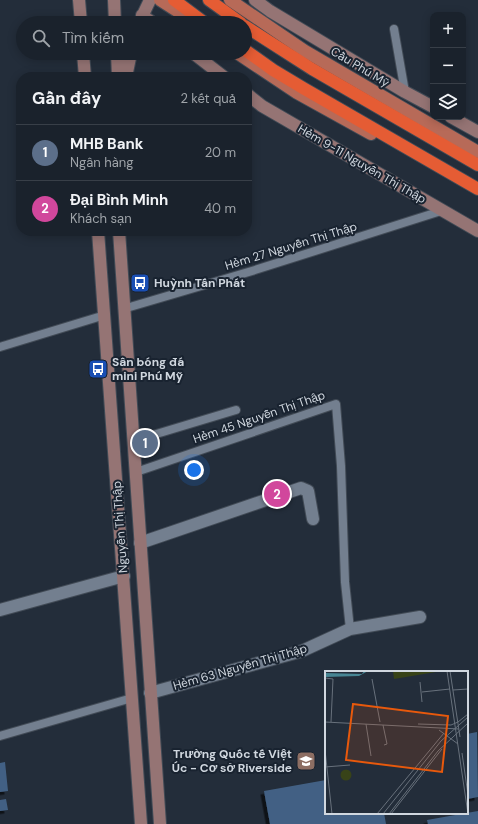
<!DOCTYPE html>
<html lang="vi">
<meta charset="utf-8">
<style>
body{margin:0;font-family:"DM Sans",sans-serif;background:#232a34;color:#f1f3f6}
.controls{position:absolute;right:12px;top:12px;display:grid;overflow:hidden;border-radius:8px;box-shadow:0 2px 10px #0003}
.controls button{width:36px;height:36px;display:grid;place-items:center;padding:0;border:0;border-bottom:1px solid #383f48;background:#1a222c;color:#f1f3f6;font:20px sans-serif}
.you{position:absolute;left:194px;top:470px;width:14px;height:14px;margin:-10px;border:3px solid #fff;border-radius:50%;background:#1a73e8;box-shadow:0 0 0 6px #1a73e833}
.badge{display:grid;place-items:center;width:26px;height:26px;border-radius:50%;background:#1a73e8;color:#fff;font-size:13px;font-weight:700}
.pin{position:absolute;translate:-50% -50%;border:2px solid #fff;box-shadow:0 1px 4px #0006}
.list{margin:0;padding:0;list-style:none}
h2{display:flex;justify-content:space-between;align-items:center;height:52px;margin:0;padding:0 16px;font-size:17px}
h2 small{font-size:13px;font-weight:400;color:#9fa4a9}
.list li{display:grid;grid-template-columns:26px 1fr auto;gap:12px;align-items:center;box-sizing:border-box;height:56px;padding:0 16px;border-top:1px solid #383f48}
.list b{display:block;font-size:15px;white-space:nowrap}
.list p{margin:0;font-size:13px;white-space:nowrap;color:#9fa4a9}
.list em{font-size:13px;font-style:normal;color:#9fa4a9}
.icon{flex:none;width:22px;height:22px;fill:none;stroke:currentColor;stroke-width:2;stroke-linecap:round;stroke-linejoin:round}
.map{position:relative;flex:none;width:478px;height:824px;overflow:hidden}
.search{position:absolute;background:#1a222c;box-shadow:0 2px 10px #0003;left:16px;top:16px;width:236px;height:44px;display:flex;align-items:center;gap:10px;box-sizing:border-box;padding:0 14px;border-radius:22px;color:#9fa4a9;font-size:15px}
.panel{position:absolute;background:#1a222c;box-shadow:0 2px 10px #0003;left:16px;top:72px;width:236px;height:164px;border-radius:16px}
.map>svg:first-child{display:block}
.building{fill:#436184;filter:url(#shadow)}
.lines{fill:none;stroke-linecap:round;stroke-linejoin:round}
.lane-casing{stroke:#424b56;stroke-width:10}
.street-casing{stroke:#424b56;stroke-width:14}
.secondary-casing{stroke:#424b56;stroke-width:14}
.primary-casing{stroke:#424b56;stroke-width:14}
.highway-casing{stroke:#424b56;stroke-width:14}
.lane{stroke:#737f8f;stroke-width:8}
.street{stroke:#737f8f;stroke-width:12}
.secondary{stroke:#957474;stroke-width:12}
.primary{stroke:#b76a58;stroke-width:12}
.highway{stroke:#e55c34;stroke-width:12}
.labels{text-anchor:middle;dominant-baseline:central;stroke-width:4;stroke-linejoin:round;paint-order:stroke}
.street-label{font-size:12px;fill:#d0d7df;stroke:#192330}
.poi-label{font-size:12px;font-weight:bold;fill:#d0d7df;stroke:#192330;text-anchor:start}
.inset-road{fill:none;stroke:#68717c;stroke-width:1}
.view{fill:#e8590c;fill-opacity:0.15;stroke:#e8590c;stroke-width:2}
.inset-edge{fill:none;stroke:#d0d7df;stroke-width:2}
</style>
<div class="map">
<svg width="478" height="824" viewBox="0 0 478 824">
<defs>
<filter id="shadow"><feDropShadow dx="-3.5" dy="3.5" stdDeviation="0" flood-color="#0009"/></filter>
</defs>
<rect width="100%" height="100%" fill="#232d3a"/>
<path class="building" d="M477,732L478,797L467,799V734Z
M5,762L8,791L0,792V763Z
M326,780V813H384L386,824H270L264,791Z
M6,799L8,810L0,811V800Z
M478,811V824H428L427,820Z"/>
<g class="lines">
<defs>
<path id="lane" d="M394,29L405,92
M123,309L255,270L441,211
M0,347L105,315
M133,441L236,410
M136,472L336,404L341,466L345,582L350,629
M0,736L132,698"/>
<path id="street" d="M140,543L301,488L308,491L313,519
M0,610L124,576
M150,693L302,651L350,629L420,617"/>
<path id="secondary" d="M79,0L81,23
M114,0L115,23
M255,0L270,11L405,92L433,107
M142,15L153,23
M139,23L150,0
M83,53L85,77
M117,53L118,77
M193,53L224,77
M126,77L131,53
M247,94L262,106L478,231
M451,117L478,132
M98,231L141,824
M119,231L160,824"/>
<path id="primary" d="M160,0L194,22
M230,0L305,51L478,152
M237,53L297,93L371,134"/>
<path id="highway" d="M174,0L205,23
M209,0L241,23
M245,26L312,69L478,165
M245,50L273,70L303,88L478,189"/>
</defs>
<use href="#lane" class="lane-casing"/>
<use href="#street" class="street-casing"/>
<use href="#secondary" class="secondary-casing"/>
<use href="#primary" class="primary-casing"/>
<use href="#highway" class="highway-casing"/>
<use href="#lane" class="lane"/>
<use href="#street" class="street"/>
<use href="#secondary" class="secondary"/>
<use href="#primary" class="primary"/>
<use href="#highway" class="highway"/>
</g>
<defs>
<symbol id="bus-square" viewBox="-11 -11 22 22"><rect x="-9" y="-9" width="18" height="18" rx="4" fill="#1a4fb4" stroke="#192330"/><path d="M-5-6H5V4H4V6H2V4H-2V6H-4V4H-5ZM-3.5-4V0h7V-4ZM-3.5 1.2v1.5H-2V1.2ZM2 1.2v1.5H3.5V1.2Z" fill="#fff"/></symbol>
<symbol id="school-square" viewBox="-11 -11 22 22"><rect x="-9" y="-9" width="18" height="18" rx="4" fill="#8d6e63" stroke="#192330"/><path d="M0-5L7-2L0 1L-7-2ZM-4 1L0 2.5L4 1V4Q0 6-4 4Z" fill="#fff"/></symbol>
</defs>
<g fill-rule="evenodd">
<use href="#bus-square" x="129" y="272" width="22" height="22"/>
<use href="#bus-square" x="87" y="358" width="22" height="22"/>
<use href="#school-square" x="295" y="750" width="22" height="22"/>
</g>
<g class="labels">
<g class="street-label">
<text transform="translate(360 67) rotate(31)">Cầu Phú Mỹ</text>
<text transform="translate(362 164) rotate(30)">Hẻm 9-11 Nguyễn Thị Thập</text>
<text transform="translate(291 246) rotate(-17)">Hẻm 27 Nguyễn Thị Thập</text>
<text transform="translate(259 417) rotate(-19)">Hẻm 45 Nguyễn Thị Thập</text>
<text transform="translate(120 527) rotate(-94)">Nguyễn Thị Thập</text>
<text transform="translate(240 667) rotate(-16)">Hẻm 63 Nguyễn Thị Thập</text>
</g>
<g class="poi-label">
<text x="154" y="283">Huỳnh Tấn Phát</text>
<text x="112" y="362">Sân bóng đá<tspan x="112" dy="14">mini Phú Mỹ</tspan></text>
<text x="292" y="754" text-anchor="end">Trường Quốc tế Việt<tspan x="292" dy="14">Úc - Cơ sở Riverside</tspan></text>
</g>
</g>
<g transform="translate(325 671)">
<rect width="143" height="143" fill="#232d3a"/>
<path d="M68,0H117L69,8ZM15.5 104a5.5 5.5 0 1 1 11 0a5.5 5.5 0 1 1-11 0Z" fill="#384318"/>
<path d="M39,0H43L34,5L0,6V2L37,3Z" fill="#488694"/>
<path class="inset-road" d="M122,0L143,143M125,0L135,66M0,7L8,8L6,51M47,8L55,51M95,11L97,31M128,19L143,18M97,21L125,18M0,51L134,58M133,51L143,43M41,53L46,85M93,53L126,54L133,51M58,54L62,73L59,74M114,59L133,73M0,79L7,143M137,82L143,124M0,96L25,94M52,143L119,62M58,143L116,70L143,46M64,143L113,80L143,52M66,143L117,78"/>
<path class="view" d="M28,33L123,45L117,101L21,89Z"/>
<rect width="143" height="143" class="inset-edge"/>
</g>
</svg>
<div class="controls">
<button>+</button>
<button>−</button>
<button><svg class="icon" aria-label="layers" viewBox="0 0 24 24"><path d="M12 4l9 5-9 5-9-5zM3 14l9 5 9-5"/></svg></button>
</div>
<div class="you"></div>
<div class="pin badge" style="left:145px;top:443px;background:#5c6f8a">1</div>
<div class="pin badge" style="left:277px;top:494px;background:#d1479c">2</div>
<div class="search"><svg class="icon" aria-label="search" viewBox="0 0 24 24"><circle cx="10" cy="10" r="6"/><path d="M15 15l6 6"/></svg>Tìm kiếm</div>
<section class="panel">
<h2>Gần đây<small>2 kết quả</small></h2>
<ul class="list">
<li><span class="badge" style="background:#5c6f8a">1</span><div><b>MHB Bank</b><p>Ngân hàng</p></div><em>20 m</em></li>
<li><span class="badge" style="background:#d1479c">2</span><div><b>Đại Bình Minh</b><p>Khách sạn</p></div><em>40 m</em></li>
</ul>
</section>
</div>
